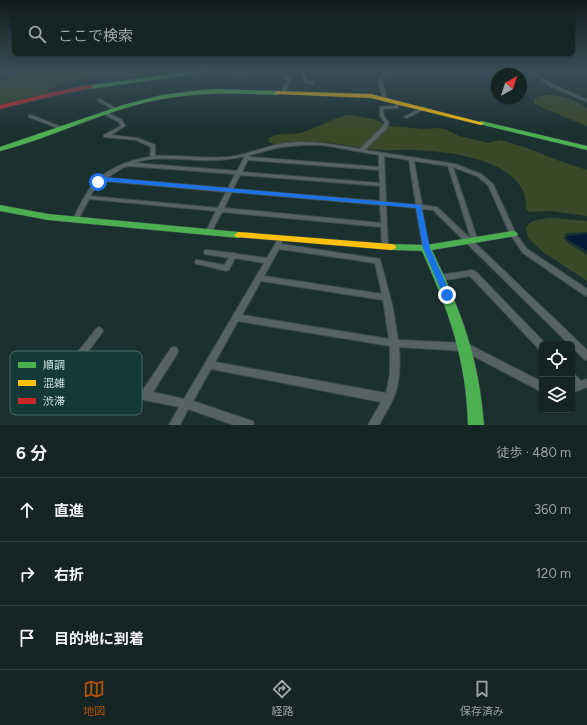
<!DOCTYPE html>
<html lang="ja">
<meta charset="utf-8">
<style>
body{margin:0;font-family:Figtree,"Noto Sans JP",sans-serif;background:#1d2d2c;color:#f1f3f6}
.controls{position:absolute;right:12px;bottom:12px;display:grid;overflow:hidden;border-radius:6px;box-shadow:0 1px 3px #0004}
.controls button{width:36px;height:36px;display:grid;place-items:center;padding:0;border:0;border-bottom:1px solid #334241;background:#142524;color:#f1f3f6;font:20px sans-serif}
.compass{position:absolute;left:491px;top:68px;width:36px;height:36px;border-radius:50%;background:#142524;box-shadow:0 1px 3px #0004;rotate:39deg}
.stop{position:absolute;width:12px;height:12px;margin:-9px;border:3px solid #1a73e8;border-radius:50%;background:#fff}
.stop.end{background:#1a73e8;border-color:#fff;box-shadow:0 1px 4px #0008}
.list{margin:0;padding:0;list-style:none}
h2{display:flex;justify-content:space-between;align-items:center;height:52px;margin:0;padding:0 16px;font-size:17px}
h2 small{font-size:13px;font-weight:400;color:#9da5a6}
.list li{display:grid;grid-template-columns:26px 1fr auto;gap:12px;align-items:center;box-sizing:border-box;height:64px;padding:0 16px;border-top:1px solid #334241}
.list b{display:block;font-size:15px;white-space:nowrap}
.list em{font-size:13px;font-style:normal;color:#9da5a6}
.icon{flex:none;width:22px;height:22px;fill:none;stroke:currentColor;stroke-width:2;stroke-linecap:round;stroke-linejoin:round}
.map{position:relative;flex:none;width:587px;height:425px;overflow:hidden}
.search{position:absolute;background:#142524;box-shadow:0 1px 3px #0004;left:12px;right:12px;top:12px;height:44px;display:flex;align-items:center;gap:10px;box-sizing:border-box;padding:0 14px;border-radius:6px;color:#9da5a6;font-size:15px}
.sheet{height:244px;background:#142524}
nav{display:flex;justify-content:space-around;align-items:center;box-sizing:border-box;height:56px;border-top:1px solid #334241;background:#142524;font-size:11px;color:#9da5a6}
nav a{display:grid;justify-items:center;gap:2px}
nav .on{color:#b45309}
.map>svg:first-child{display:block}
.green{fill:#394a28}
.water{fill:#031935}
.lines{fill:none;stroke-linecap:round;stroke-linejoin:round}
.street-casing{stroke:#3c4c4c;stroke-width:2}
.fast-casing{stroke:#3c4c4c;stroke-width:1}
.slow-casing{stroke:#3c4c4c;stroke-width:1}
.jam-casing{stroke:#3c4c4c;stroke-width:1}
.street{fill:#556463;fill-rule:evenodd}
.fast{fill:#4caf50;fill-rule:evenodd}
.slow{fill:#ffc107;fill-rule:evenodd}
.jam{fill:#c62828;fill-rule:evenodd}
.route{fill:#1a73e8}
.key{fill:#133938;stroke:#4b6c6a;stroke-width:1}
.key-label{font-size:11px;fill:#cee2e0}
</style>
<div class="map">
<svg width="587" height="425" viewBox="0 0 587 425">
<rect width="100%" height="100%" fill="#1b3130"/>
<path class="green" d="M27,71H170L136,77L78,79L61,83L45,93L0,104V81Z
M542,95C558,94 574,99 587,108V126L543,108L534,103V99Z
M349,115L374,119L390,126L424,129L436,128L445,129L459,136L488,143L501,140L524,147L557,160L587,170V216L551,211L530,212L526,209C529,160 449,151 414,150C404,149 393,151 383,150C362,149 341,143 320,142C305,141 281,148 269,142V138C278,132 288,135 299,133C317,129 330,118 349,115Z
M552,218L587,221V232L566,233L564,238L568,243L587,255V281L543,252L528,238L526,227C532,219 542,219 552,218Z"/>
<path class="water" d="M587,234V251L567,239L568,236Z"/>
<g class="lines">
<defs>
<path id="street" d="M242,71H253L238,76L237,72Z
M300,71H303L306,80L314,82V84L304,82Z
M388,71H392L382,79L387,99L385,100L383,99L378,79Z
M528,71H532L552,84L587,100V102L550,86Z
M558,71H562L561,76L558,75Z
M288,76L290,77V82L285,93L282,94L281,93L286,82V77Z
M98,99H100L117,109L114,110L98,101Z
M398,101L401,102L397,108L383,109L384,116L389,123L386,129L365,150L455,164L481,174L493,184L516,234L527,249L587,289V296L584,295L523,253L510,234L488,185L477,176L453,167L478,241L475,243L587,350V360L584,359L572,347V344H569L433,210L422,209L429,248L428,250H424L423,248L416,208L386,205L388,247L387,249H383L382,247L381,227L222,212L211,233L208,235L205,233L216,211L89,199L78,220H74L73,219C78,209 83,198 90,188C103,170 128,160 150,157L151,147L136,140L104,137V135L121,126L119,122L104,114V112H106L122,120L125,126L111,135L137,138L155,145V156C179,155 203,159 228,157C246,155 263,147 281,144C308,139 334,145 360,149L382,127L385,123L380,116V107L395,106ZM304,145H322L379,155V167L250,157V155L280,147ZM245,156L237,171L134,163C153,156 175,159 196,160C212,161 229,160 245,156ZM384,156L409,160L416,205L386,202ZM248,160L379,170L380,183L242,172ZM414,161L448,166L471,239L437,207L422,205ZM128,166L235,174L228,188L107,178L124,167ZM240,175L380,186V201L233,189ZM103,181L226,192L218,208L90,196L95,188ZM232,192L380,205L381,223L224,208Z
M423,107L426,108L407,118L404,117Z
M29,115H31L64,128L60,129L29,117Z
M277,241H281L282,243L281,244L380,259L393,308L398,340L465,343L468,344L542,382V392L464,351L399,347C400,361 400,375 397,388C394,401 385,413 379,425H368L381,402L211,369L193,401L249,420L253,421L254,425H234L188,409L180,425H169L179,407L140,399L137,397L131,392L65,374L63,371L65,368L96,329L99,327L102,329L103,331L102,333L75,369L134,383L137,385L143,390L171,348L174,347L177,348L178,351L177,354L153,392L184,399L264,263L235,258L229,270L226,271L198,264H196L195,262L196,260H198L224,265L229,258L205,254L204,252L205,250H207L232,253H234L237,254L267,258ZM279,249L375,263L382,294L264,276ZM261,281L383,300L389,339L242,315ZM238,321L390,346V374L386,393L215,362Z
M472,270L475,271L545,343L542,344V350L539,349L470,276L440,281L437,280L436,278L437,276L440,275Z
M572,374L575,375L581,381L587,379V387L572,393Z"/>
<path id="fast" d="M199,71H215L90,89L87,87L90,85Z
M212,89L277,91L280,93L277,95C238,93 200,92 162,99C106,109 55,137 0,151V147L123,105L162,95Z
M481,121L587,146V150L479,124L478,123Z
M0,205L48,214L239,232L244,235L239,238L48,220L0,211Z
M513,231L516,232L518,234L516,236L432,250C461,311 479,357 484,425H468C466,358 449,312 422,251L391,250L387,249L386,247L387,245L391,244L426,245Z"/>
<path id="slow" d="M277,91L371,94L484,123L481,125L371,98L275,94V92Z
M239,232L391,244L395,245L396,247L395,249L391,250L236,237L234,235Z"/>
<path id="jam" d="M90,85L92,86V88L53,96L0,109V105L53,92Z"/>
</defs>
<use href="#street" class="street-casing"/>
<use href="#fast" class="fast-casing"/>
<use href="#slow" class="slow-casing"/>
<use href="#jam" class="jam-casing"/>
<use href="#street" class="street"/>
<use href="#fast" class="fast"/>
<use href="#slow" class="slow"/>
<use href="#jam" class="jam"/>
</g>
<linearGradient id="sky" x2="0" y2="1"><stop stop-color="#0f1b1a"/><stop offset="0.54" stop-color="#394e59"/><stop offset="1" stop-color="#394e59" stop-opacity="0"/></linearGradient>
<rect width="587" height="131" fill="url(#sky)"/>
<path class="route" d="M102,177L421,205L430,248L451,295L450,297H444L423,248L416,208L103,181L100,183H96V181Z"/>
<rect x="10" y="351" width="132" height="64" rx="6" class="key"/>
<rect x="18" y="362" width="18" height="6" fill="#4caf50"/>
<rect x="18" y="380" width="18" height="6" fill="#ffc107"/>
<rect x="18" y="398" width="18" height="6" fill="#c62828"/>
<g class="key-label">
<text x="43" y="369">順調</text>
<text x="43" y="387">混雑</text>
<text x="43" y="405">渋滞</text>
</g>
</svg>
<div class="controls">
<button><svg class="icon" aria-label="locate" viewBox="0 0 24 24"><circle cx="12" cy="12" r="6"/><path d="M12 2v4M12 18v4M2 12h4M18 12h4"/></svg></button>
<button><svg class="icon" aria-label="layers" viewBox="0 0 24 24"><path d="M12 4l9 5-9 5-9-5zM3 14l9 5 9-5"/></svg></button>
</div>
<svg class="compass" viewBox="-18 -18 36 36"><path d="M0-13l5 13h-10z" fill="#e53935"/><path d="M0 13l5-13h-10z" fill="#9da5a6"/></svg>
<div class="stop" style="left:98px;top:182px"></div>
<div class="stop end" style="left:447px;top:295px"></div>
<div class="search"><svg class="icon" aria-label="search" viewBox="0 0 24 24"><circle cx="10" cy="10" r="6"/><path d="M15 15l6 6"/></svg>ここで検索</div>
</div>
<section class="sheet">
<h2>6 分<small>徒歩 · 480 m</small></h2>
<ul class="list">
<li><svg class="icon" aria-label="ahead" viewBox="0 0 24 24"><path d="M12 20V5M6 11l6-6 6 6"/></svg><div><b>直進</b></div><em>360 m</em></li>
<li><svg class="icon" aria-label="right" viewBox="0 0 24 24"><path d="M7 20v-9h11M14 6l5 5-5 5"/></svg><div><b>右折</b></div><em>120 m</em></li>
<li><svg class="icon" aria-label="arrive" viewBox="0 0 24 24"><path d="M6 21V4h12l-3 4 3 4H6"/></svg><div><b>目的地に到着</b></div></li>
</ul>
</section>
<nav>
<a class="on"><svg class="icon" aria-label="map" viewBox="0 0 24 24"><path d="M3 6l6-2 6 2 6-2v14l-6 2-6-2-6 2zM9 4v14M15 6v14"/></svg>地図</a>
<a><svg class="icon" aria-label="directions" viewBox="0 0 24 24"><path d="M12 3l9 9-9 9-9-9zM9 14v-3h6M13 9l2 2-2 2"/></svg>経路</a>
<a><svg class="icon" aria-label="saved" viewBox="0 0 24 24"><path d="M7 4h10v16l-5-4-5 4z"/></svg>保存済み</a>
</nav>
